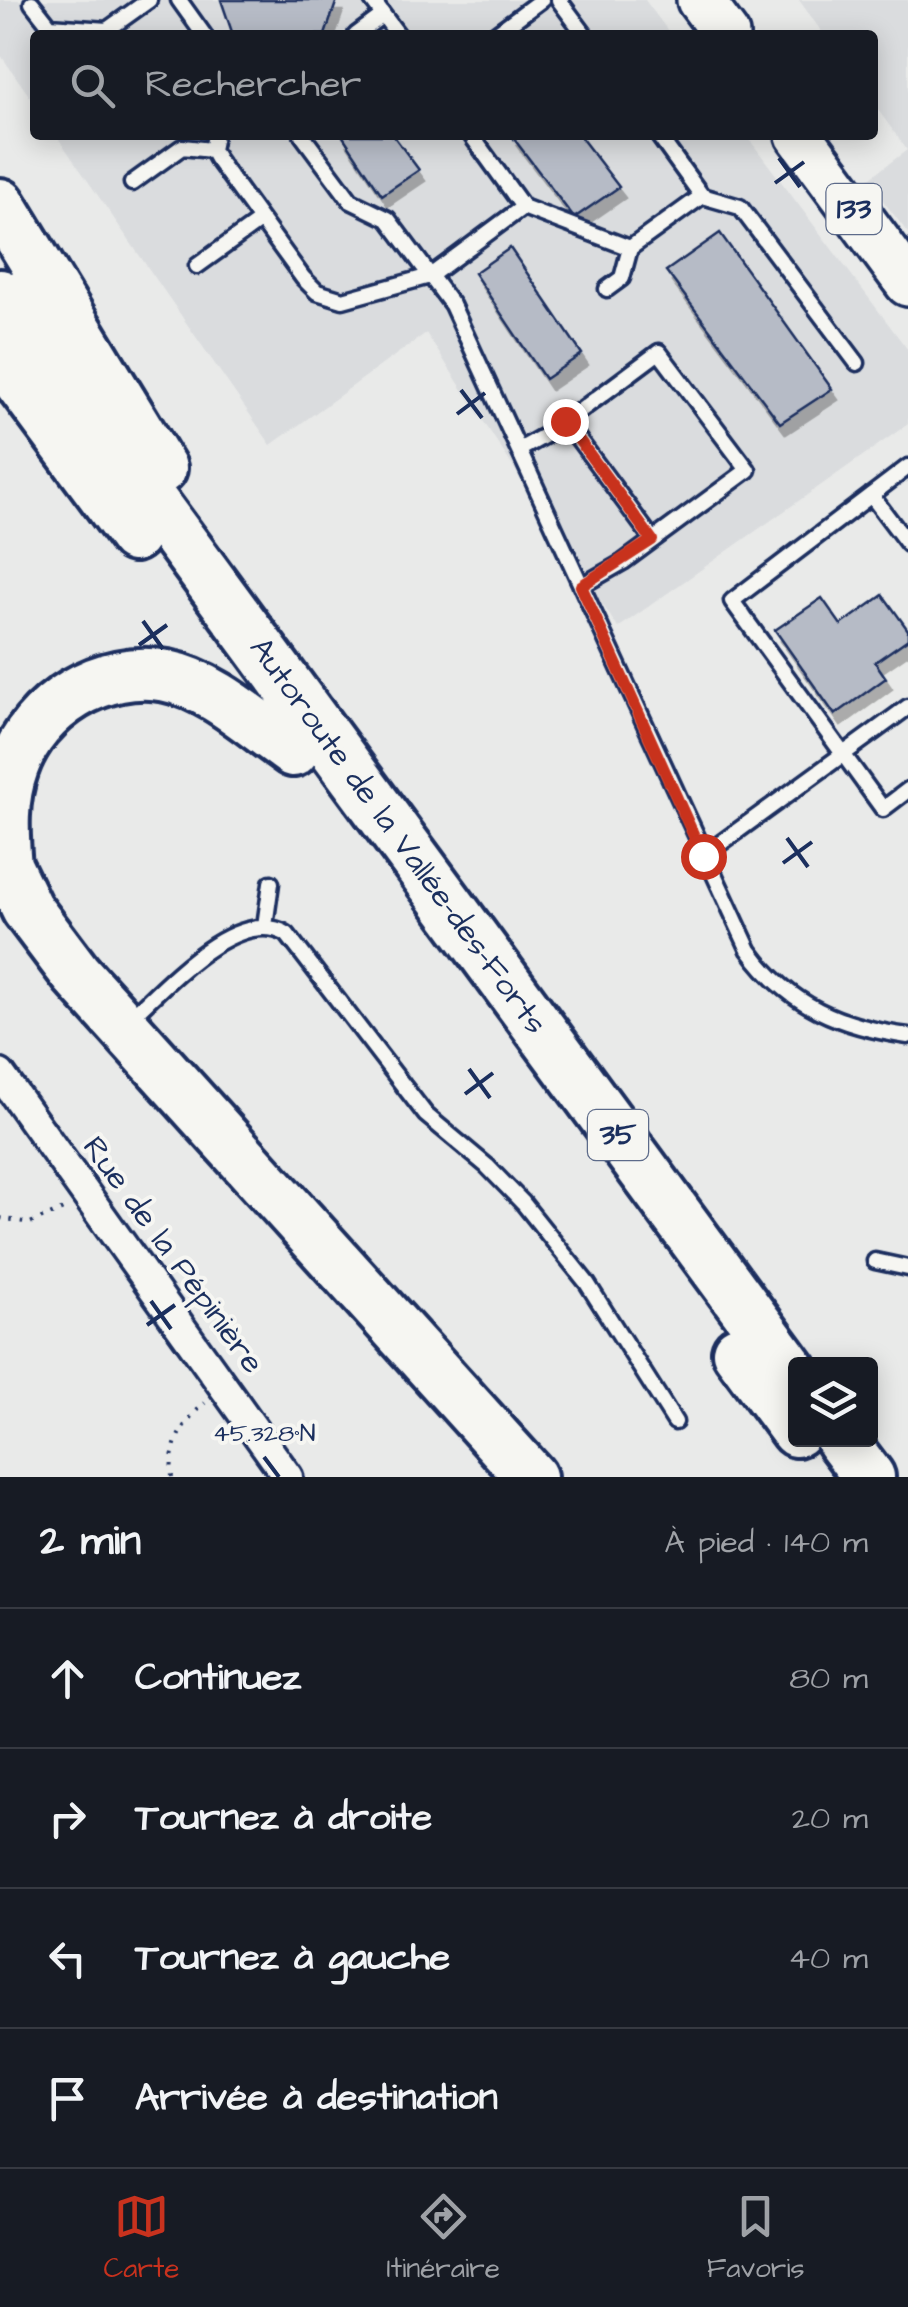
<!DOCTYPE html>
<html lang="fr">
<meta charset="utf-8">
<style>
body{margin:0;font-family:"Architects Daughter",sans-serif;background:#242831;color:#f1f3f6}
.controls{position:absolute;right:30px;bottom:30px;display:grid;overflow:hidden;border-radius:10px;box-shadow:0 5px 25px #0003}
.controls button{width:90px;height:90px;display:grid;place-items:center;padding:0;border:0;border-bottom:2px solid #363941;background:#171b24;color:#f1f3f6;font:50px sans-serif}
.stop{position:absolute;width:30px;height:30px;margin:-22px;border:8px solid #c8321e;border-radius:50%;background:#fff}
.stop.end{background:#c8321e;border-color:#fff;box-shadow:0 2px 10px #0008}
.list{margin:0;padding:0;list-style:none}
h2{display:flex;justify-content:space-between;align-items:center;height:130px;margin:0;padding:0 40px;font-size:42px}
h2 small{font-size:32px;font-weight:400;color:#9ea1a6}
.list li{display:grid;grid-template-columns:65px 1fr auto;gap:30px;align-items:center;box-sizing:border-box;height:140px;padding:0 40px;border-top:2px solid #363941}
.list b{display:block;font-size:38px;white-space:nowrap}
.list em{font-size:32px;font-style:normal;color:#9ea1a6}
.icon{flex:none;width:55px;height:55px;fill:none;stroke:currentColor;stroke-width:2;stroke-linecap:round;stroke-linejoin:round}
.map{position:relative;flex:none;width:908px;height:1477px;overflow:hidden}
.search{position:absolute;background:#171b24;box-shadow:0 5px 25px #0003;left:30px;right:30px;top:30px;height:110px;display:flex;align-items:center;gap:25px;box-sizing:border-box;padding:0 35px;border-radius:10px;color:#9ea1a6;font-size:38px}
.sheet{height:690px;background:#171b24}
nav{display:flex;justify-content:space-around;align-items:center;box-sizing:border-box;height:140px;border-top:2px solid #363941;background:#171b24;font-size:28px;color:#9ea1a6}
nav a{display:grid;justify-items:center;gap:5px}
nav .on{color:#c8321e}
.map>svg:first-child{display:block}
.built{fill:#dadcde}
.building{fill:#b6bbc6;stroke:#1b2f5e;stroke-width:2.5;filter:url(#shadow)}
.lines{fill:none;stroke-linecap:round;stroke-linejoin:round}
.lane-casing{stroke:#1b2f5e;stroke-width:21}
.street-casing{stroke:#1b2f5e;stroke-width:35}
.primary-casing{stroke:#1b2f5e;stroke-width:52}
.highway-casing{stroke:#1b2f5e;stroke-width:58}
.path{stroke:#1b2f5e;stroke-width:4;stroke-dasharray:2.5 8;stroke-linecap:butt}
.lane{stroke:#f6f6f2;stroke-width:14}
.street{stroke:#f6f6f2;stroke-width:28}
.primary{stroke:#f6f6f2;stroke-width:45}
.highway{stroke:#f6f6f2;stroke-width:50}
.route{stroke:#c8321e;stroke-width:12}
.ticks{fill:none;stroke:#1b2f5e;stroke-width:4}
.labels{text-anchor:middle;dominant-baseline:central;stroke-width:8;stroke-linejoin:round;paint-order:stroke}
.shield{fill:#f6f6f2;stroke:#5d6b8a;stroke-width:2.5}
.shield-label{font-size:30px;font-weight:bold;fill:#1b2f5e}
.street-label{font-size:32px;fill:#1b2f5e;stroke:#f6f6f2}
.ticks-label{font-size:25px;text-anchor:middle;fill:#1b2f5e;stroke:#f6f6f2;stroke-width:8;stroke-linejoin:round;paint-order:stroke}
</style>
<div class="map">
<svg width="908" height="1477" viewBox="0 0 908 1477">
<defs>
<filter id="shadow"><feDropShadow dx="6" dy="11" stdDeviation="0" flood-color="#0004"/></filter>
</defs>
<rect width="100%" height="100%" fill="#e9eae9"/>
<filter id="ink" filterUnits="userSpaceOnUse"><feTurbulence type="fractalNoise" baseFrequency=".01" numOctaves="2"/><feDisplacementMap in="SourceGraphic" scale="20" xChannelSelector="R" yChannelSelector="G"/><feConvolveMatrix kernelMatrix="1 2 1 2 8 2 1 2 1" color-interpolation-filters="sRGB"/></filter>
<g filter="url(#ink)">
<path class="built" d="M0,0H645L671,35H35V104L0,54Z
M799,0H908V233L867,180L907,150L873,103V35H824Z
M56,135H746L908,350V424L618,628L426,333L271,445Z"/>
<path class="building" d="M221,0H337L325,35H233Z
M342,135H393L419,170L382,195Z
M511,135H579L619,187L574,218Z
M720,233L832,389L780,423L666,271Z
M510,248L582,354L545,379L474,273Z
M883,595L908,630V639L875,662L886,678L835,715L775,630L822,598L841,625Z"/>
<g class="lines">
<defs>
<path id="lane" d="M179,0L204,35
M372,0L398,35
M559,0L585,35
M32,3L50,26L107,30L149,0
M356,35L383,15
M494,35L541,0
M215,135L212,150L217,159L303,278L317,292L343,300L430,276L523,207L630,248L702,196L658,135
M302,135L351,201L388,219L452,305L749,950C789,1006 842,1027 908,1036
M471,135L523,207
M132,183L182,147L212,150
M702,196L740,207L857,363
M197,266L261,220
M607,289L622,278L630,248
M565,421L653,540
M519,450L553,431L659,352L748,470L623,562L581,586
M908,467L732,601L883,809L908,790
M871,495L908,544
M703,856L908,707
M265,926L271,883
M130,1018C165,986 237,905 287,934L426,1115L487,1166L523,1203L587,1283L675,1422
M875,1261L908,1268"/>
<path id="street" d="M0,1074L288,1477"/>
<path id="primary" d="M700,0L726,35
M799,135L908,283"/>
<path id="highway" d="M0,204L161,468
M0,295L796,1377
M0,355L134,536
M0,853L27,909L76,974L531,1477
M6,867C3,833 1,800 13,767C34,707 103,663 167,676C213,685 255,725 293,751
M738,1352L796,1431
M841,1440L869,1477"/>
</defs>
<use href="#lane" class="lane-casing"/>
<use href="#street" class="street-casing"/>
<use href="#primary" class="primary-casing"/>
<use href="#highway" class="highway-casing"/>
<path class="path" d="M0,1218L30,1223L66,1208
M172,1477C169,1445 181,1424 205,1403"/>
<use href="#lane" class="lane"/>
<use href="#street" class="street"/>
<use href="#primary" class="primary"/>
<use href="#highway" class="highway"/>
</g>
</g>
<g class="lines" filter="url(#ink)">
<path class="route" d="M565,421L652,540L581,586L703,856"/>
</g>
<path class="ticks" d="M779,158L800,187M775,183L804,162M461,390L482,418M457,414L485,393M143,621L163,649M139,645L167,625M787,838L808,867M783,863L812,842M469,1069L490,1098M465,1094L493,1073M151,1301L171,1329M147,1325L175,1305M264,1457L279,1477"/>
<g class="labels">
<g class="shield">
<rect x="826.5" y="184" width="55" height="50" rx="8"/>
<rect x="588" y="1110" width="60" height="50" rx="8"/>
</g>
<g class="shield-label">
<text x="854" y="209">133</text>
<text x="618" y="1135">35</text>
</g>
<g class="street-label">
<text transform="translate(398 836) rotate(54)">Autoroute de la Vallée-des-Forts</text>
<text transform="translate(173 1255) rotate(54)">Rue de la Pépinière</text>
</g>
</g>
<g class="ticks-label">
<text x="264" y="1441">45.328°N</text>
</g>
</svg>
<div class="controls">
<button><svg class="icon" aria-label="layers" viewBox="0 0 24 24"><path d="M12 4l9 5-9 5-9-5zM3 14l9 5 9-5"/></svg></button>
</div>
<div class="stop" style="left:703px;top:856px"></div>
<div class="stop end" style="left:565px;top:421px"></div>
<div class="search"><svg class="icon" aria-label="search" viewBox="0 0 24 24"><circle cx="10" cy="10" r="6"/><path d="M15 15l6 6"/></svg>Rechercher</div>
</div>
<section class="sheet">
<h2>2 min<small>À pied · 140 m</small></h2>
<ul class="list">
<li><svg class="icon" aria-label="ahead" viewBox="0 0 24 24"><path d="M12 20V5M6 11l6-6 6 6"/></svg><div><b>Continuez</b></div><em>80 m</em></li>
<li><svg class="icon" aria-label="right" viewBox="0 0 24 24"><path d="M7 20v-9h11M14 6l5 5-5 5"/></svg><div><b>Tournez à droite</b></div><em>20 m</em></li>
<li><svg class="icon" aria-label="left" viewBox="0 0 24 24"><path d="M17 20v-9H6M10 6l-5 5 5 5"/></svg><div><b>Tournez à gauche</b></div><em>40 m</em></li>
<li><svg class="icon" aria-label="arrive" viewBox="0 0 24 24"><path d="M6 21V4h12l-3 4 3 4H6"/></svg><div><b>Arrivée à destination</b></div></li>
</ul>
</section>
<nav>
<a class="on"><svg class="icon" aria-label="map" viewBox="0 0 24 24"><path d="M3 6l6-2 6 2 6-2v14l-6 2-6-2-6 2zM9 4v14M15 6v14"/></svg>Carte</a>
<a><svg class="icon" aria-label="directions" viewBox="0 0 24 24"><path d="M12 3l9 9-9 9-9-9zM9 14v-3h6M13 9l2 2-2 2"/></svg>Itinéraire</a>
<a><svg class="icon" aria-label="saved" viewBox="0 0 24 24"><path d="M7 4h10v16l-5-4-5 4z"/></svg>Favoris</a>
</nav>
